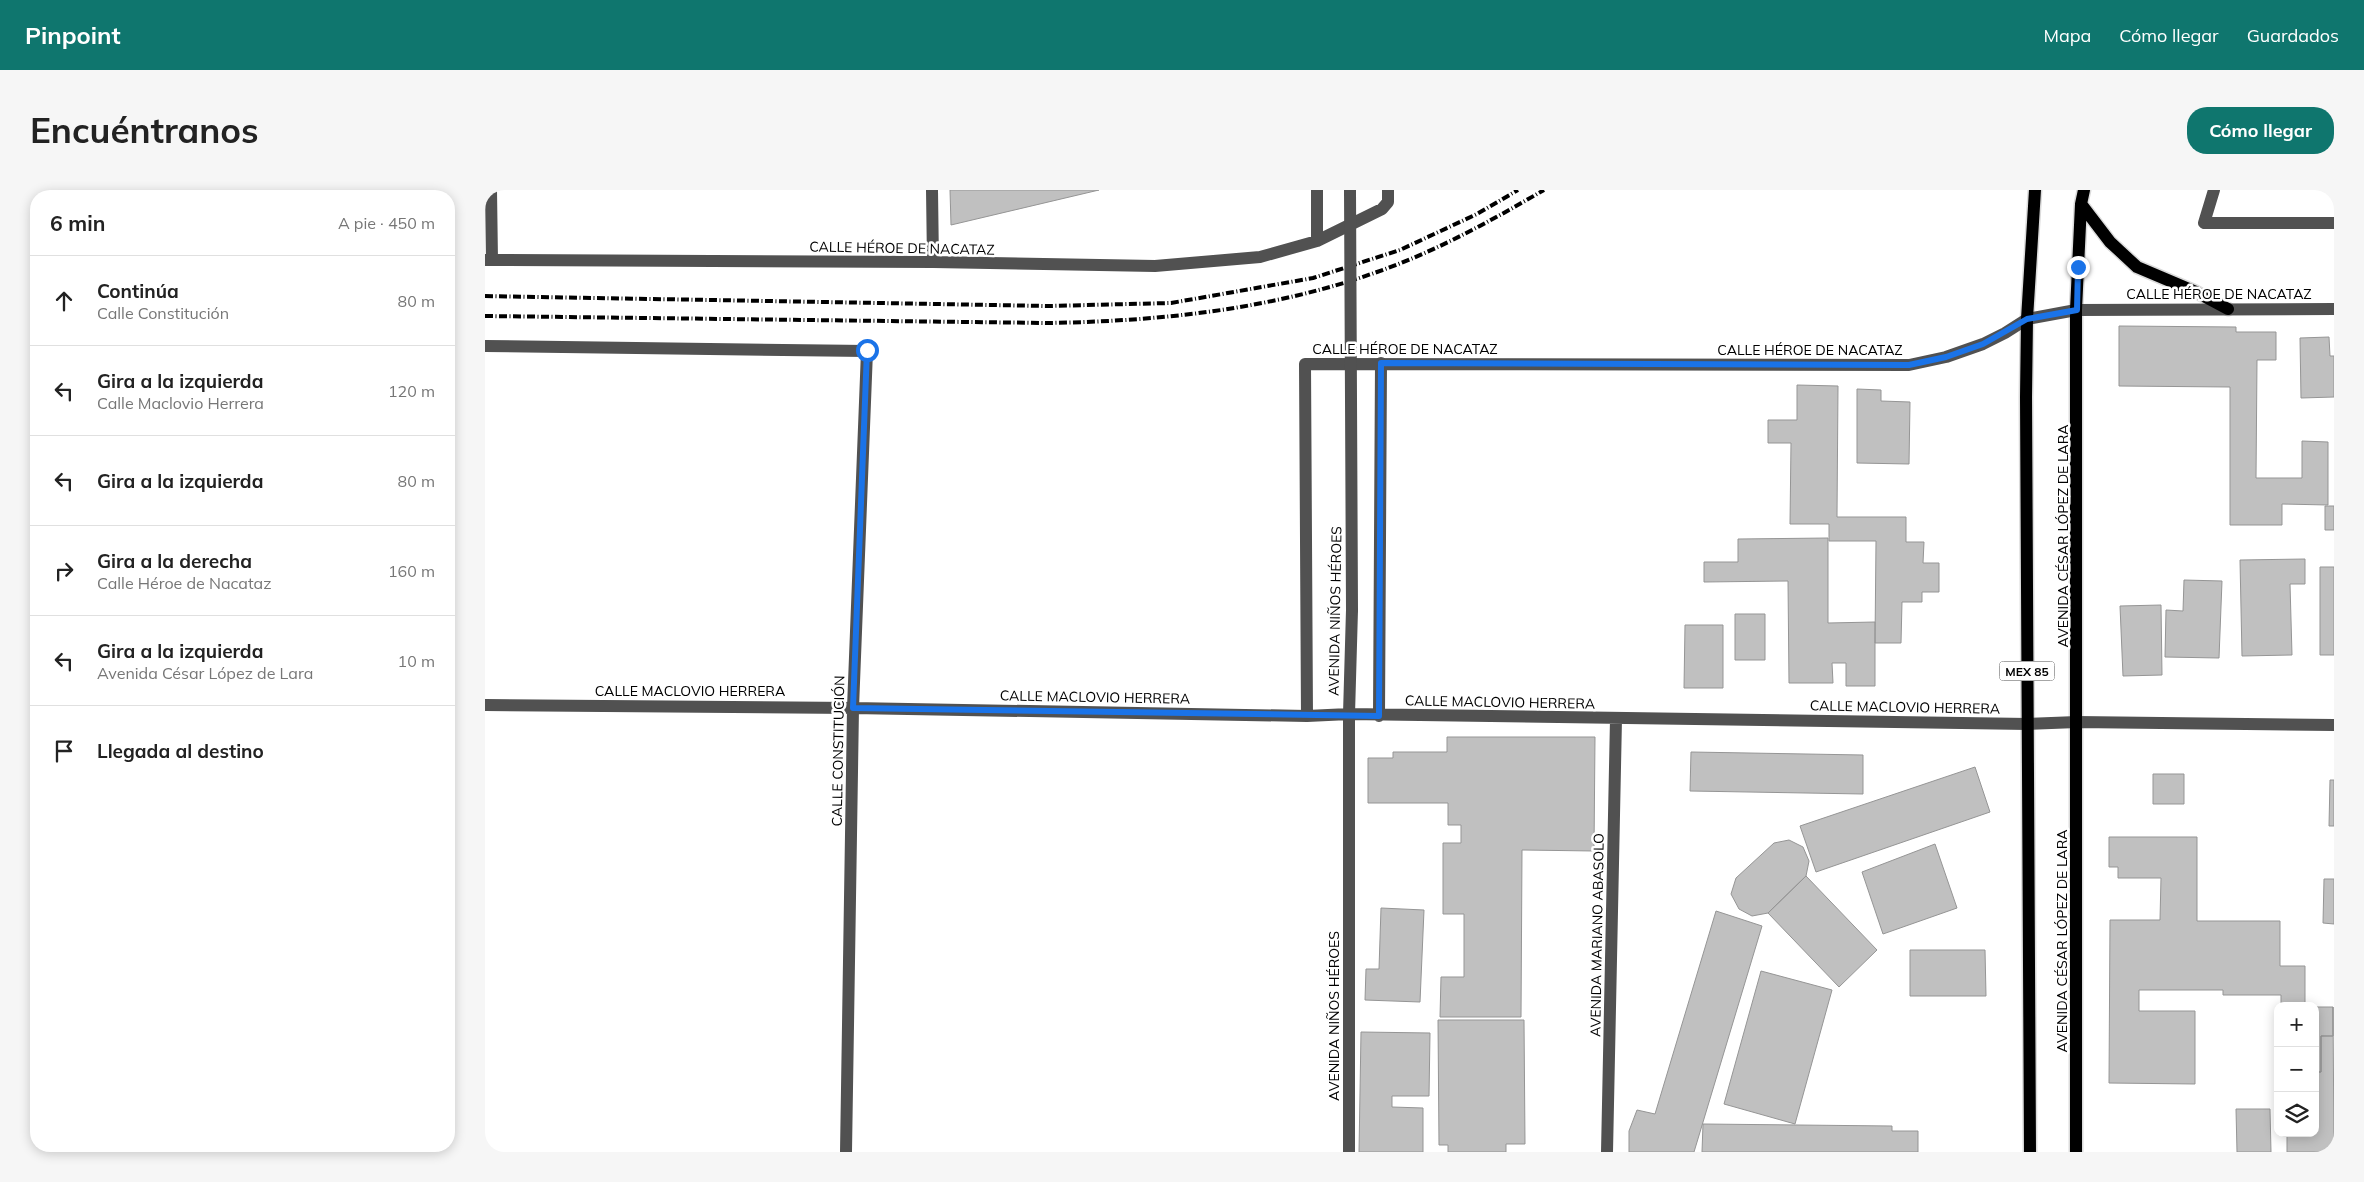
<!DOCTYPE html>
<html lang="es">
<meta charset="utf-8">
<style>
body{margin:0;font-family:Mulish,sans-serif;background:#f6f6f6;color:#222}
.controls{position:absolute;right:15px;bottom:15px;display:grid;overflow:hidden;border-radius:10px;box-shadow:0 2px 12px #0003}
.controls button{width:45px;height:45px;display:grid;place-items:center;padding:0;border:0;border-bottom:1px solid #e0e0e0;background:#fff;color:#222;font:25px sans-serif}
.stop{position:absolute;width:15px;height:15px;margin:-11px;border:4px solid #1a73e8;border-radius:50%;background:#fff}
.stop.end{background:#1a73e8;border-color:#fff;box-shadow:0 1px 5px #0008}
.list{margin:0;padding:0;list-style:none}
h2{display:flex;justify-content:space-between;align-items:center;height:65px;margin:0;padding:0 20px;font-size:21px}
h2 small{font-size:16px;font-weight:400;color:#767676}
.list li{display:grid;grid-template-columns:32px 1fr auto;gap:15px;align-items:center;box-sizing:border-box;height:90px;padding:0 20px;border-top:1px solid #e0e0e0}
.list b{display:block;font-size:19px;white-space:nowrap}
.list p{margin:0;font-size:16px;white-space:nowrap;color:#767676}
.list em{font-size:16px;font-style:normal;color:#767676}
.icon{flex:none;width:28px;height:28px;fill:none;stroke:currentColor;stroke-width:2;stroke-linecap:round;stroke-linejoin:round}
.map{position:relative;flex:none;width:1849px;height:962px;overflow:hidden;border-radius:20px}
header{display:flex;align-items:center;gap:30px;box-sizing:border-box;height:70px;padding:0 25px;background:#0f766e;color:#fff}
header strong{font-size:24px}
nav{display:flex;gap:28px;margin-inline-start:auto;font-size:18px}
.intro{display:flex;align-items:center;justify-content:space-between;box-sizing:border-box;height:120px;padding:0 30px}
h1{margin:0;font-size:35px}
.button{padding:12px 22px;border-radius:20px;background:#0f766e;color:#fff;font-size:18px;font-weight:700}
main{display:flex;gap:30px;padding:0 30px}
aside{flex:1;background:#fff;border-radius:20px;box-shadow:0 2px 12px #0003}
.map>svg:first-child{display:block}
.building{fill:#c0c0c0;stroke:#959595}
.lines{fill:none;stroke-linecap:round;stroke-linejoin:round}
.major-casing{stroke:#dbdbdb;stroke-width:15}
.minor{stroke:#515151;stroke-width:12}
.major{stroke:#000;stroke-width:12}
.rail{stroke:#000;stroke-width:4;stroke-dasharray:8 2.5 1 2.5;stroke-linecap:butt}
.minor-bridge{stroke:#515151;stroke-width:12}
.route{stroke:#1a73e8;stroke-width:6}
.labels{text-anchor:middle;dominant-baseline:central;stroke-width:5;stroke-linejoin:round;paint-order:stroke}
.shield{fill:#fff;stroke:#4c4c4c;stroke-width:1}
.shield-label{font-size:12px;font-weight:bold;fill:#000}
.street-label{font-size:14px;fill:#000;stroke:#fff}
</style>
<header>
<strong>Pinpoint</strong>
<nav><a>Mapa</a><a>Cómo llegar</a><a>Guardados</a></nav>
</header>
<div class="intro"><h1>Encuéntranos</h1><a class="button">Cómo llegar</a></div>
<main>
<aside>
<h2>6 min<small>A pie · 450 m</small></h2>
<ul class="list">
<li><svg class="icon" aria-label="ahead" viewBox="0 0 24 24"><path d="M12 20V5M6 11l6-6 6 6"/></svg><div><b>Continúa</b><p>Calle Constitución</p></div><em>80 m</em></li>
<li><svg class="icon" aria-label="left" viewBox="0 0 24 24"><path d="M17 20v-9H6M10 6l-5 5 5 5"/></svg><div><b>Gira a la izquierda</b><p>Calle Maclovio Herrera</p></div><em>120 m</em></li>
<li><svg class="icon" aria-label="left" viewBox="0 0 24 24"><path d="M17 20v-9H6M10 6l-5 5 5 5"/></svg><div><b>Gira a la izquierda</b></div><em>80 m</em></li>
<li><svg class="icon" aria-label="right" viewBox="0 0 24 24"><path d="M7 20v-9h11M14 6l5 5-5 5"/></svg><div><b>Gira a la derecha</b><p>Calle Héroe de Nacataz</p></div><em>160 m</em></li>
<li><svg class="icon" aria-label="left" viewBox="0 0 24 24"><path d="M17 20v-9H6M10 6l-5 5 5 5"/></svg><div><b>Gira a la izquierda</b><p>Avenida César López de Lara</p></div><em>10 m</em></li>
<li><svg class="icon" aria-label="arrive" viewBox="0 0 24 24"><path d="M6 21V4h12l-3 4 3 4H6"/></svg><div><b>Llegada al destino</b></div></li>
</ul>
</aside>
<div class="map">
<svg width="1849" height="962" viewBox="0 0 1849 962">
<rect width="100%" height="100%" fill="#fff"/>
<path class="building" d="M465,0H614L466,35Z
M1634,136L1751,137V142H1791V170H1772L1771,288H1817V251L1843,252V315L1797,314V335H1745V197L1634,196Z
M1844,147L1845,166H1849V207L1816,208L1815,148Z
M1312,195L1353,196L1352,327H1421V352H1439L1438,373H1454V402H1437V412H1417L1416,453H1390L1391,351H1344V334H1305L1306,253H1283V230H1312Z
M1372,199L1396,200V211L1425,212L1424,274L1372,273Z
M1840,316H1849V340H1840Z
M1343,348V433L1390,432V496H1361V473H1347L1348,493H1304L1303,391L1219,392V372H1253V349Z
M1820,369V394H1805L1807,465L1757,466L1755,370Z
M1835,377H1849V465H1835Z
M1699,390L1737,391L1734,468L1680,467L1681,420L1698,421Z
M1676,415L1677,485L1638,486L1635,416Z
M1250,424H1280V470H1250Z
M1200,435H1238V498H1199Z
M962,547H1110L1109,661L1037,660L1036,827H955L956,787H979V724H958V653H976V635H963V613H883V568H908V562H962Z
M1206,562L1378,565V604L1205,601Z
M1490,577L1505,622L1331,682L1315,636Z
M1668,584H1699V614H1668Z
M1845,590H1849V636H1844Z
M1624,647H1712V731H1795V776H1820V815H1796V805H1738V800H1654V821H1710V894L1624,893L1625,730H1675L1676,688H1633V677H1624Z
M1304,650L1318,657L1324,671L1321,686L1283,723L1267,726L1254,719L1246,704L1251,688L1289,653Z
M1450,654L1472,718L1398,744L1377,682Z
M1321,686L1392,760L1354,797L1283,723Z
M1839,689H1849V734L1838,733Z
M896,718L939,720L935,812L880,810L881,779H894Z
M1231,721L1277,736L1209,962H1144V941L1152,920L1170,924Z
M1425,760H1500L1501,806H1425Z
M1276,781L1347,800L1310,934L1239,914Z
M1830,817H1848V846H1836V882H1830Z
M1848,817L1849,962H1802V943H1830V882H1836V846H1848Z
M953,830H1039L1040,954H1021V962H963V955H954Z
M876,842L945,843L944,906H907V917L938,918V962H874Z
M1751,919H1785L1786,962H1752Z
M1218,934L1407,936V941H1433V962H1217Z"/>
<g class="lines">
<defs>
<path id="major" d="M1596,14L1625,52L1652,77L1711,102L1743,119
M1545,962L1541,207L1542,129L1550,0
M1591,962V120L1596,14L1599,0"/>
</defs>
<use href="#major" class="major-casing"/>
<path class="minor" d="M6,0L7,70
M447,0L448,72
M1729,0L1719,33H1849
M832,51V0
M0,70L448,72L670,76L775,67L832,51L897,19L903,12V0
M0,156L382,161L368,518L361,962
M0,515L368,518L822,526L864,524L1543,534L1592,532L1849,535
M822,526L820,174L1424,175L1461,167L1498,154L1520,143L1542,129L1591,120L1849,119
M894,526L896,173
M864,962V524L867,420
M1122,962L1131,529"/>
<use href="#major" class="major"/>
<path class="rail" d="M0,106L563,116L686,113L828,88L915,60L992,24L1033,0
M0,126L563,133C679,131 793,119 903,78C957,58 1009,29 1059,0"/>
<path class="minor-bridge" d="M865,0L867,420"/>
</g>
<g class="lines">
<path class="route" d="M382,160L368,518L894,526L896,173L1424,175L1461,167L1498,154L1542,129L1592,120L1593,77"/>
</g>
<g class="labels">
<rect class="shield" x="1514.5" y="471.5" width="55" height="19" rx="4"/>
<g class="shield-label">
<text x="1542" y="481">MEX 85</text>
</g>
<g class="street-label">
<text transform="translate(417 58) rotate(1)">CALLE HÉROE DE NACATAZ</text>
<text x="1734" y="104">CALLE HÉROE DE NACATAZ</text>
<text x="920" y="159">CALLE HÉROE DE NACATAZ</text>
<text x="1325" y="160">CALLE HÉROE DE NACATAZ</text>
<text transform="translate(1578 346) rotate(-90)">AVENIDA CÉSAR LÓPEZ DE LARA</text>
<text transform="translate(850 421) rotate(-89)">AVENIDA NIÑOS HÉROES</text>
<text x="205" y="501">CALLE MACLOVIO HERRERA</text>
<text transform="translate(610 507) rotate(1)">CALLE MACLOVIO HERRERA</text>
<text transform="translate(1015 512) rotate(1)">CALLE MACLOVIO HERRERA</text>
<text transform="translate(1420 517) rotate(1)">CALLE MACLOVIO HERRERA</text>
<text transform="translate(353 561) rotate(-89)">CALLE CONSTITUCIÓN</text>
<text transform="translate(1112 745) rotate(-89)">AVENIDA MARIANO ABASOLO</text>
<text transform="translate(1577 751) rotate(-90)">AVENIDA CÉSAR LÓPEZ DE LARA</text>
<text transform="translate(849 826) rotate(-90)">AVENIDA NIÑOS HÉROES</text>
</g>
</g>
</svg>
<div class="controls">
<button>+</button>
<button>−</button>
<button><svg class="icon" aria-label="layers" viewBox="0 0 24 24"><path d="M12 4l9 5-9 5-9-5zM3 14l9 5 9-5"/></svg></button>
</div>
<div class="stop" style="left:382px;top:160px"></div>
<div class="stop end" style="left:1593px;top:77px"></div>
</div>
</main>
